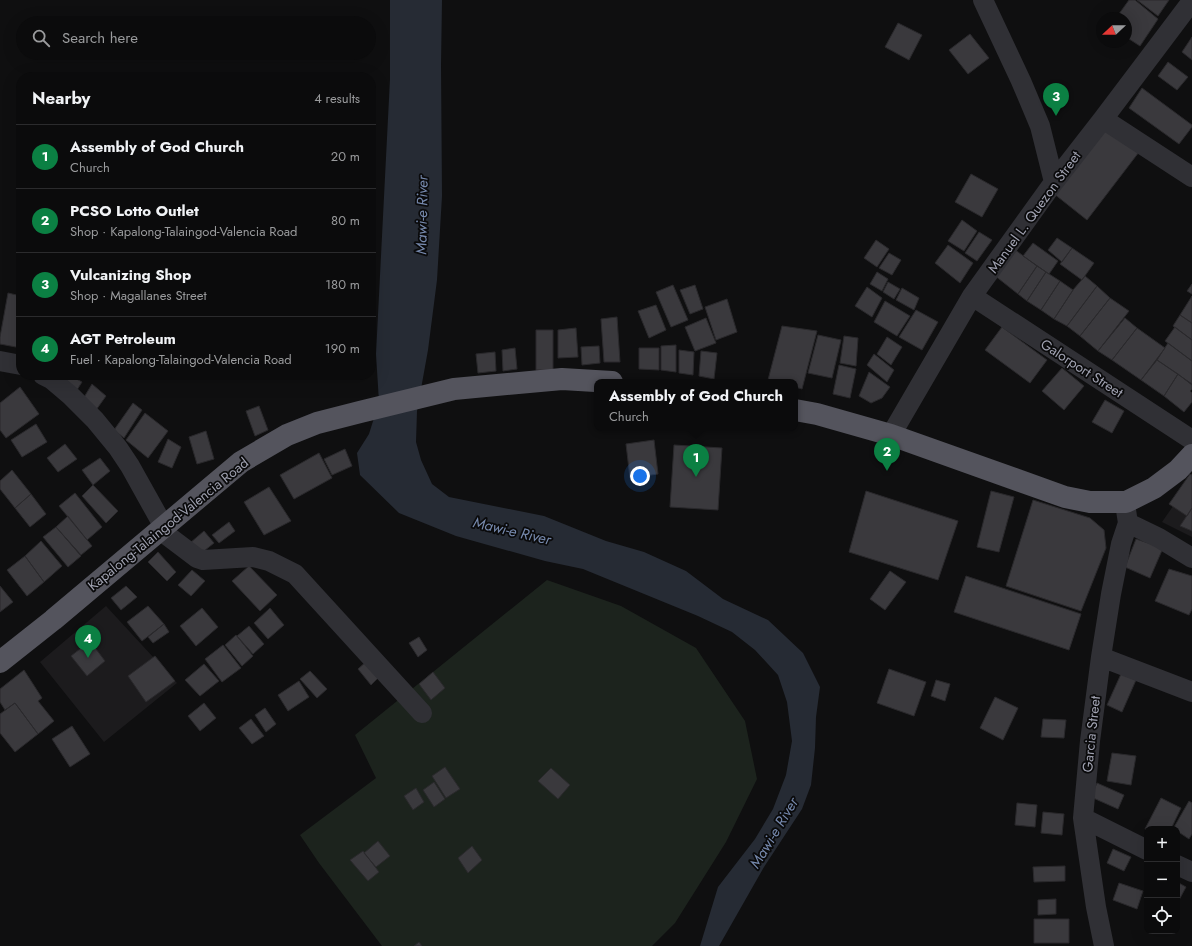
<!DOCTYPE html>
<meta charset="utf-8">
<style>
body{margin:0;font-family:Jost,sans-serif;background:#141415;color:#f1f3f6}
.controls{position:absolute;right:12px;bottom:12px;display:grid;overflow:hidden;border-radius:8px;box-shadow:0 4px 16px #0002}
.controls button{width:36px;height:36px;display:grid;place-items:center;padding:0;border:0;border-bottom:1px solid #2b2b2d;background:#0b0b0c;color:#f1f3f6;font:20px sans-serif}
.compass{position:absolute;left:1096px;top:12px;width:36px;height:36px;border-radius:50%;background:#0b0b0c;box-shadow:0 4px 16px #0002;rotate:248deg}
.you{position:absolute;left:640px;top:476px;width:14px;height:14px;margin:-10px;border:3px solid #fff;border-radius:50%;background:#1a73e8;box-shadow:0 0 0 6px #1a73e833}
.badge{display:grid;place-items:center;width:26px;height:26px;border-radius:50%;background:#0b8043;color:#fff;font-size:13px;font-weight:700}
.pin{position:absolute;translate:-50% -33px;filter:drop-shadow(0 1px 2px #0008)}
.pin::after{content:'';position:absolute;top:21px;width:14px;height:12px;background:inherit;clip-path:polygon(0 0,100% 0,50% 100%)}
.popup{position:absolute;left:594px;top:379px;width:204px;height:52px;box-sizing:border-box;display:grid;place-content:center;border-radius:8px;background:#0b0b0c;filter:drop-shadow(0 1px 3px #0005);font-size:13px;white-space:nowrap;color:#9a9b9d}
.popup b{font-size:15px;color:#f1f3f6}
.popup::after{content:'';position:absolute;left:50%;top:100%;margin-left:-8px;border:8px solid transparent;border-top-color:#0b0b0c}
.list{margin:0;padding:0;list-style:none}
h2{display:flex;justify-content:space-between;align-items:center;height:52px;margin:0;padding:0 16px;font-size:17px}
h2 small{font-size:13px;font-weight:400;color:#9a9b9d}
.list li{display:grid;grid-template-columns:26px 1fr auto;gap:12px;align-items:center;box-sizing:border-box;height:64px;padding:0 16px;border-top:1px solid #2b2b2d}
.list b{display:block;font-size:15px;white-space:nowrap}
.list p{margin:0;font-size:13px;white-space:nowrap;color:#9a9b9d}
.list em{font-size:13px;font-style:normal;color:#9a9b9d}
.icon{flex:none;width:22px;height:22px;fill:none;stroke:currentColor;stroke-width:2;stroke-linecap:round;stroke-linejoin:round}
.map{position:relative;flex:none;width:1192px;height:946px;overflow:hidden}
.search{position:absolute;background:#0b0b0c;box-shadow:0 4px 16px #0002;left:16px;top:16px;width:360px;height:44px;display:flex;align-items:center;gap:10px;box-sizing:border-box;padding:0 14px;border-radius:22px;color:#9a9b9d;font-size:15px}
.panel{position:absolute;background:#0b0b0c;box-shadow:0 4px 16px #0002;left:16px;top:72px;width:360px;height:308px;border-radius:16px}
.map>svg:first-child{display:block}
.built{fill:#1c1b1d}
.green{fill:#1c231d}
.water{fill:#262b34}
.building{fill:#3a393d;stroke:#2a292c}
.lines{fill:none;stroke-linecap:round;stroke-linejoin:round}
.minor{stroke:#303035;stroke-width:20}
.trunk{stroke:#54545d;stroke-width:22}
.labels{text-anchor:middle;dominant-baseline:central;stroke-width:3.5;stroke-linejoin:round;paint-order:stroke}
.street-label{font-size:14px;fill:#a0a2b1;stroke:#0a0a0b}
.water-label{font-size:15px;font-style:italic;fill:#7689ad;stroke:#0a0a0b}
</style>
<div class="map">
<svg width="1192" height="946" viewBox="0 0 1192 946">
<rect width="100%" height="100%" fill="#0f0f10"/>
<path class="built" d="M1192,479V537L1162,522Z
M106,606L177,683L104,742L40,662Z"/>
<path class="green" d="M547,580L621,606L696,648L745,721L757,779L726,842L675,923L652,946H382L319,863L300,835L376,778L355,735Z"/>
<path class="water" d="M390,0H442L441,65L442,196L437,280L428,350L417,411L416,442L421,460L432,484L449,497L544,516L606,541L644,552L686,571L723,599L768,620L803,653L820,687L816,717L815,748L811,785L802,809L764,867L719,946H700L718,887L755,839L773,809L786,775L792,741L787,702L778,675L755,650L732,632L698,616L583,569L545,561L456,536L399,513L360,475L357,453L369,434L379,402L376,354L390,79Z"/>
<path class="building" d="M1129,0H1135L1158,19L1140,46L1126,37V18H1116Z
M1137,0H1169L1158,16Z
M898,23L922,35L909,60L885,47Z
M970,34L989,58L968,74L949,50Z
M1192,37V60L1182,52Z
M1168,62L1188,77L1177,90L1158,76Z
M1142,88L1192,125V127L1179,144L1129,108Z
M1103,127L1139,152L1087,220L1053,193Z
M971,174L998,189L982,217L955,202Z
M962,220L977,231L964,251L948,241Z
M979,232L992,240L977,261L965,253Z
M1057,238L1072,248L1062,262L1048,250Z
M876,240L889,249L877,267L864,258Z
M1033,243L1058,261L1049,274L1023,256Z
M948,245L973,263L960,283L935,263Z
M1072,248L1094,263L1082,280L1060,264Z
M1014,249L1037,266L1018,294L994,275Z
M889,253L901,260L892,275L879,268Z
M1037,266L1046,272L1027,301L1018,294Z
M877,272L888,279L882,291L870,284Z
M1046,272L1060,281L1041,310L1027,301Z
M1085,276L1097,286L1067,326L1054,319L1073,290Z
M1060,281L1073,290L1054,319L1041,310Z
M888,282L900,289L894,299L883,292Z
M1192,284V294L1187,291Z
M673,285L688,320L671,327L656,292Z
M695,285L703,309L690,314L680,290Z
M1097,286L1110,298L1080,336L1067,326Z
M867,287L882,298L872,317L855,306Z
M902,288L919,298L914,310L896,300Z
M8,293L21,296V348L0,344V337Z
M1192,296V323L1180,315Z
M1110,298L1129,311L1098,351L1080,336Z
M727,299L737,332L716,340L705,307Z
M885,301L910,316L897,336L874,322Z
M656,305L666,330L649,338L638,311Z
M916,310L938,322L922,350L899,337Z
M1180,315L1192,323V340L1173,326Z
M617,317L620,362H604L601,319Z
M706,318L716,343L695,351L685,327Z
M1125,318L1137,328L1112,360L1098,351Z
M782,326L817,331L802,389L795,387V382H774L768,380Z
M1002,327L1047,360L1030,383L985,350Z
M1175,327L1192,340V361L1165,341Z
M576,328L578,357L558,358V330Z
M1137,328L1165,348L1141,380L1112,360Z
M536,330H553V370H536Z
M818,335L841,340L832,378L808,373Z
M844,336L858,338L856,366L840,363Z
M887,337L902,347L891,365L877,354Z
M1168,343L1192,361V384L1157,360Z
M676,345V372L661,370V346Z
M599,346L600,363L582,365L581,347Z
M515,348L517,369L503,371L502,350Z
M639,348H659V370L639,369Z
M679,350L694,352L693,375L679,373Z
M701,351L717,353L714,379L699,376Z
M495,352L496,371L478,373L476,354Z
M874,354L894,370L887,382L867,365Z
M1157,360L1178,374L1164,396L1141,380Z
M839,365L856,369L850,398L833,394Z
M1062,368L1084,386L1064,410L1042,391Z
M869,372L890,387L882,398L871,403L859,396Z
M1178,374L1192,385V389L1190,391L1192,393V402L1184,412L1164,396Z
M67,375H69L82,382L75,393L60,387Z
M92,384L106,396L96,410L83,399Z
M20,387L39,414L6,438L0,430V403Z
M1105,400L1124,411L1112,433L1092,422Z
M133,403L142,410L124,438L114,430Z
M259,406L268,430L255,436L246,411Z
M145,413L168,431L148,458L126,440Z
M36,424L47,442L22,457L11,440Z
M206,431L214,459L197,464L189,437Z
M168,439L181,447L172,468L158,462Z
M654,440L658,474L630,478L626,444Z
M65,444L77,459L58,472L47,458Z
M674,445L722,448L718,510L670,507Z
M345,449L352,466L332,475L324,459Z
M319,453L332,478L294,499L280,475Z
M100,458L110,471L93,485L82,470Z
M12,470L31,494L15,508L0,489V481Z
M1190,474L1192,475V508L1187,516L1169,504Z
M93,485L118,511L106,523L82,496Z
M269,487L291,521L264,535L244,502Z
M866,491L958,521L938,580L849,552Z
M991,491L1014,497L999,552L977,547Z
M75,493L102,527L87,540L59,506Z
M31,494L46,514L30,527L15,508Z
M1033,500L1090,518L1104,530L1106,548L1081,611L1006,586Z
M1192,508V531L1180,526Z
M68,516L92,546L81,555L56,527Z
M229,522L235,531L219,543L212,535Z
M56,527L81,556L68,567L43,537Z
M204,531L214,543L199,555L190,543Z
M1136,539L1163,548L1150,578L1125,567Z
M41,541L62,566L44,582L25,556Z
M158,552L176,572L167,581L148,562Z
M25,556L44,582L27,596L7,570Z
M249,566L277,595L260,611L232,581Z
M1169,569L1192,576V609L1189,615L1155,601Z
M192,570L205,581L191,596L178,585Z
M890,571L906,582L885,610L870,599Z
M966,576L1081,614L1069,650L954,612Z
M0,586L13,602L0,612Z
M126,586L137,597L121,610L111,598Z
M148,606L164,624L142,641L127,622Z
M202,608L218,627L196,646L180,626Z
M270,608L284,625L268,639L254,623Z
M164,624L169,632L153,643L148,637Z
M249,626L264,644L253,654L237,636Z
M236,635L253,656L242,666L225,645Z
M419,637L427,650L418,657L409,643Z
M90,641L105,661L87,676L71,656Z
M223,645L241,668L222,682L205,659Z
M155,656L175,681L146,702L128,676Z
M368,660L381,675L371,685L358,669Z
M204,664L219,681L200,696L185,680Z
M889,669L926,682L914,716L877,703Z
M24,670L42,698L38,701L54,721L38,734L15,703L5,710L0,702V689Z
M310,671L327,689L317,698L300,679Z
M433,672L445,688L431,700L419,684Z
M1121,674L1136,680L1122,712L1107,705Z
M936,680L950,684L945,701L931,696Z
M299,681L309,697L288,711L278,695Z
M995,697L1018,708L1003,740L980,728Z
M15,703L38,734L15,752L0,733V714Z
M204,703L216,718L200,731L188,716Z
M265,708L276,724L266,732L255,715Z
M251,719L264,736L252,744L239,728Z
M1043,719L1066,720L1064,738L1041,737Z
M72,726L90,754L70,767L52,739Z
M1112,753L1136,756L1131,785L1107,781Z
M445,767L460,789L446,798L432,776Z
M551,768L570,785L558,799L538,781Z
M434,782L445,799L434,807L423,790Z
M1097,783L1124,795L1118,809L1091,797Z
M416,788L424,802L413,810L404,796Z
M1161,798L1181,808L1171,829H1147V830L1145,829Z
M1189,801L1192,803V834L1189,839L1177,831V829H1173Z
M1017,803L1037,805L1035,827L1015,825Z
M1043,812L1064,814L1062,835L1041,833Z
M378,841L390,856L376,867L364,853Z
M472,846L482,860L468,873L458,858Z
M1113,849L1131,857L1124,871L1107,863Z
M363,851L379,872L368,881L350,860Z
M1065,866V881L1034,882L1033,867Z
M1177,882L1186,887L1178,902L1177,901Z
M1119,883L1143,891L1137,909L1113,900Z
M1056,899V914L1038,915V900Z
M1034,919H1069V943H1034Z
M419,942L422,946H414Z"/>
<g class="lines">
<path class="minor" d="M983,0L1021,81L1040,126L1054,182
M1103,119L1192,177
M972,296L1192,440
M0,361L21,365
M43,375L51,379L71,396L95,420L118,448L130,466L164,527
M891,435L972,296L1054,182L1103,119L1192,1
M1126,510L1128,523L1159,538L1192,558
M160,530L197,558L203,560L253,557L269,561L295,574L422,713
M1101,657L1192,692
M1083,818L1147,850
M1177,865L1192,872
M1104,946L1096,907L1083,818L1090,741L1101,657L1111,594L1121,544L1128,523"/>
<path class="trunk" d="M795,410L817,414L891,435L1065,497L1090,502H1126L1154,488L1178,470L1192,455
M0,662L53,620L241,462L287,435L317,423L360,412L454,389L562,379L612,382"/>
</g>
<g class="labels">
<g class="street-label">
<text transform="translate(1034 212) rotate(-54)">Manuel L. Quezon Street</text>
<text transform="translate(1082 368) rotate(33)">Galorport Street</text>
<text transform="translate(168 524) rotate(-39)">Kapalong-Talaingod-Valencia Road</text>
<text transform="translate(1091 734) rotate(-84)">Garcia Street</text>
</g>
<g class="water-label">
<text transform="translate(422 215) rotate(-89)">Mawi-e River</text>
<text transform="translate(512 531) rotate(13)">Mawi-e River</text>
<text transform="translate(774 833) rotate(-59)">Mawi-e River</text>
</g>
</g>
</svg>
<div class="controls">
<button>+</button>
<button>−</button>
<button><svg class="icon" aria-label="locate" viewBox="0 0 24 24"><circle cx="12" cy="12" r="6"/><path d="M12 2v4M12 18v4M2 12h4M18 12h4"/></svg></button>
</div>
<svg class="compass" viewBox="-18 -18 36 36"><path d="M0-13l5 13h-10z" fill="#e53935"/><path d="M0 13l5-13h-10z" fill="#9a9b9d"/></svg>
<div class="you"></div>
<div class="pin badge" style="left:696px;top:477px">1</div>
<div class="popup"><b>Assembly of God Church</b>Church</div>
<div class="pin badge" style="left:887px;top:471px">2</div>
<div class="pin badge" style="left:1056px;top:116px">3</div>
<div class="pin badge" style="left:88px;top:658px">4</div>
<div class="search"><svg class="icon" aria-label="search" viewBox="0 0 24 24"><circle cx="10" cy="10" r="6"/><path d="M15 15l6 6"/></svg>Search here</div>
<section class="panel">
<h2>Nearby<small>4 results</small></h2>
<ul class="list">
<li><span class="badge">1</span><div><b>Assembly of God Church</b><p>Church</p></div><em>20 m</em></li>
<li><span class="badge">2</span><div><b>PCSO Lotto Outlet</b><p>Shop · Kapalong-Talaingod-Valencia Road</p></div><em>80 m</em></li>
<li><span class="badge">3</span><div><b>Vulcanizing Shop</b><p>Shop · Magallanes Street</p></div><em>180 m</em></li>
<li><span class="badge">4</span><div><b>AGT Petroleum</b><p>Fuel · Kapalong-Talaingod-Valencia Road</p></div><em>190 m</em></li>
</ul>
</section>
</div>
